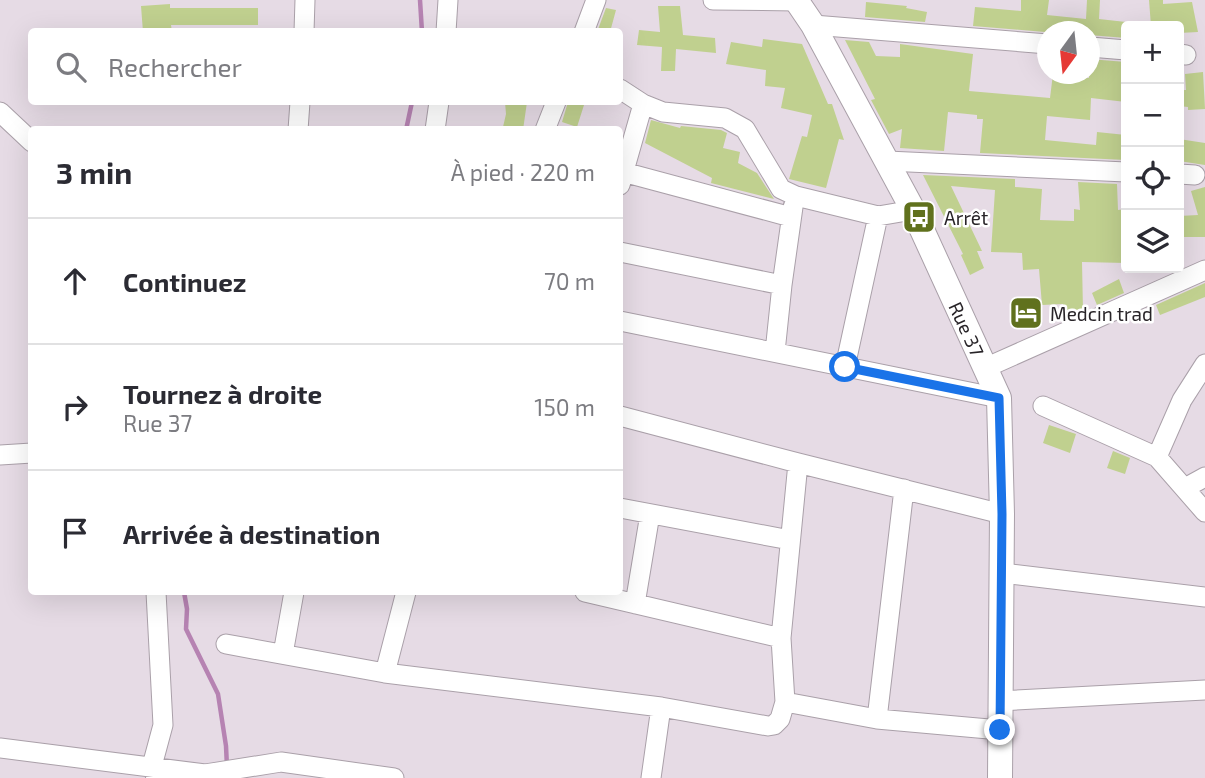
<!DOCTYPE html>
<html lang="fr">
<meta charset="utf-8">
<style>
body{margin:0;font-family:"Exo 2",sans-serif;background:#f7f7f7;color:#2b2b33}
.controls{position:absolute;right:21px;top:21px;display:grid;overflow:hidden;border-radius:7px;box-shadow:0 7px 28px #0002}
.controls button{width:63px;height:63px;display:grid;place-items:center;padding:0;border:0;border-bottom:2px solid #e1e1e2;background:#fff;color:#2b2b33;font:35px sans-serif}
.compass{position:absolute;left:1037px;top:21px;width:63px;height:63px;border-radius:50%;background:#fff;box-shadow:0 7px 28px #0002;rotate:195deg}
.stop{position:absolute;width:21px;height:21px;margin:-16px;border:5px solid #1a73e8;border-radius:50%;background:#fff}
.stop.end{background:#1a73e8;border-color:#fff;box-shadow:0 2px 7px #0008}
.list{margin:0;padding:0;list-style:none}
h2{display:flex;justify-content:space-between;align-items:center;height:91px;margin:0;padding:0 28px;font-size:30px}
h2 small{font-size:23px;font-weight:400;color:#7c7c81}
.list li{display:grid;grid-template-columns:46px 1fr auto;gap:21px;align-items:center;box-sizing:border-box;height:126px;padding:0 28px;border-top:2px solid #e1e1e2}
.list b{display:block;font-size:26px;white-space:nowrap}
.list p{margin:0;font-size:23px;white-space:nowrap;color:#7c7c81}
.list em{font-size:23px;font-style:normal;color:#7c7c81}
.icon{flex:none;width:38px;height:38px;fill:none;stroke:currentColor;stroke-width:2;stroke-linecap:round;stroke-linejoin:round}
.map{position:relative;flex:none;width:1205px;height:778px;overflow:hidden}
.search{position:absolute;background:#fff;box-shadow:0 7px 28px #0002;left:28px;top:28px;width:595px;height:77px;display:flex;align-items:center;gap:18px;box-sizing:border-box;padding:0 24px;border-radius:7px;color:#7c7c81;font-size:26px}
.panel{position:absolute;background:#fff;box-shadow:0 7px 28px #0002;left:28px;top:126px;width:595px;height:469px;border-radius:7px}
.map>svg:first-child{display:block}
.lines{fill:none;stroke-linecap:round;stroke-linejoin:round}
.stream{stroke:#b683b2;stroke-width:4.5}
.building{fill:#c0d08f}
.minor-casing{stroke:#aaa0a9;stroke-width:21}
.major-casing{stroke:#aaa0a9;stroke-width:26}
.minor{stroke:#fff;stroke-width:19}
.major{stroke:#fff;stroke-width:24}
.route{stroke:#1a73e8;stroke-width:9}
.labels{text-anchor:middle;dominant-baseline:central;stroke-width:5;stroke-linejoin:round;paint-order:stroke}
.poi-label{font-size:19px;fill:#282428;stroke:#fff;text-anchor:start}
.street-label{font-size:19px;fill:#282428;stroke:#fff}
</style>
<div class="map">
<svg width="1205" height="778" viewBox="0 0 1205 778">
<rect width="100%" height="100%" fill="#e6dbe5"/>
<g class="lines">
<path class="stream" d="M420,0L422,32
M406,130L412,102
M184,592L187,609L186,629L218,694L226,746L227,767"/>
</g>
<path class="building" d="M1021,0H1049L1047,15L1086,19L1087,0H1100L1099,19L1126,22V38L1089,35V32H1045L973,26L975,7L1021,11Z
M1149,0H1163V4L1192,2L1198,32L1179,33V26H1151Z
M866,2L907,6L906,8L927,12L925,22L865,17Z
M170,4V8H258V25H171L172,32H143L141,6Z
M658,6H680L683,35L715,38L716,53L676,49L675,71H661L662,47L637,45L639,30L660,32Z
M606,8L616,10L610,32H597Z
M763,39L802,44L828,104H832L844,140L839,139L826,188L789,179L802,136L807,137L812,115L781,108L785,88L765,86L766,70L726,64L731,42L762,47Z
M845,40L869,42L876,56L900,57V44L973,54L969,91L1050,98L1053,74L1089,78V59L1126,62V102L1091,98L1090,120L1047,116L1045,140L1096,145L1097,132L1126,135V160L980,153L983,119H977V115L948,112L944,151L900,148L902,129L889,134L871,100L875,99Z
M1203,72L1205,109L1188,110V107L1179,106V90H1186L1185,74Z
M505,102H527L523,130L503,127L506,114Z
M568,102L584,105L577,127L562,122Z
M651,120L680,128L681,126L721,130L727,133L723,148L740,152L738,163L757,173L774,199L711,183L712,178L645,143Z
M1179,139L1205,143V165L1179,161Z
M923,175L1015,179V187L1042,189L1040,220L1074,221V209L1080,210L1078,182L1117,184L1118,210L1126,209V263L1082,262L1083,311L1063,320V304L1042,305L1039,269L1023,270L1022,253L991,252L995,190L951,186L982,251H977L984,268L970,275L961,255L963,254Z
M1205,187V237H1179V216L1198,215L1191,191Z
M1119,279L1124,293L1097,305L1092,293Z
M1205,283V297L1160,315L1156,305Z
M1049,425L1076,434L1070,453L1043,443Z
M1113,451L1130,458L1125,474L1107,468Z"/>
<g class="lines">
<defs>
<path id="minor" d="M713,0L797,1
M813,25L1048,44
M304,32L305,0
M446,32L448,0
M584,32L596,0
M1090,47L1126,50
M1179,54L1186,55
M620,89L643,104L620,185
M643,104L663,112L725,118L745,129L781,189L796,196L878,216
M0,112L32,142
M298,130L300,102
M435,130L439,102
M545,130L556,102
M887,161L1126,172
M623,172L791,217
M1179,174L1195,175
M620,252L782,285
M620,321L999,398
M775,352L782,285L793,207
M845,367L878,216L913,210
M985,368L1205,270
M1043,406L1157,457L1205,512
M620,416L798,463L1002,514
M0,455L32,453
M1157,457L1182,400L1205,364
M1185,488L1205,477
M620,508L790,540
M1002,573L1205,597
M585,592L781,638
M635,604L650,514
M226,644L385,673L661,707L768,726L774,725L780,719L785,702L781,638L798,463
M283,654L294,592
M385,673L406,592
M999,701L1205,690
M785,702L877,719L1000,730
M877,719L904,489
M0,748L205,774L281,762L394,778
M156,777L152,766L163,725L156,592
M651,778L661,707"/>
<g id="major">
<path id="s1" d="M796,0L813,25L913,210L999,398L1002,514L1000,778"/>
</g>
</defs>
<use href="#minor" class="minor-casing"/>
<use href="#major" class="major-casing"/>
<use href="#minor" class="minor"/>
<use href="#major" class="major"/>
</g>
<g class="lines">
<path class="route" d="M845,367L999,398L1002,514L1000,730"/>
</g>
<defs>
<symbol id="bus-square" viewBox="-11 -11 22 22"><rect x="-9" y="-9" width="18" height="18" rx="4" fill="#60711d" stroke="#fff"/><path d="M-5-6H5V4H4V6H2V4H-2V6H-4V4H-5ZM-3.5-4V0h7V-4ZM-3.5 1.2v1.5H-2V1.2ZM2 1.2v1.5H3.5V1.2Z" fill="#fff"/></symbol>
<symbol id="hotel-square" viewBox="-11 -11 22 22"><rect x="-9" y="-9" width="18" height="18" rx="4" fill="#60711d" stroke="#fff"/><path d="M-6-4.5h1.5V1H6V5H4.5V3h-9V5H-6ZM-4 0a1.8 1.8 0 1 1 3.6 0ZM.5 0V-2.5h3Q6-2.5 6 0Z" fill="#fff"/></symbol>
</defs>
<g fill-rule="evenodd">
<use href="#bus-square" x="900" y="198" width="38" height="38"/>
<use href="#hotel-square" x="1007" y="294" width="38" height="38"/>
</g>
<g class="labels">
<g class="poi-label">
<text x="944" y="217">Arrêt</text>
<text x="1050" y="313">Medcin trad</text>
</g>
<g class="street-label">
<text stroke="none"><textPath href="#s1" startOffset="371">Rue 37</textPath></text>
</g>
</g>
</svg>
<div class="controls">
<button>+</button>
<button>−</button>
<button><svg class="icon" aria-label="locate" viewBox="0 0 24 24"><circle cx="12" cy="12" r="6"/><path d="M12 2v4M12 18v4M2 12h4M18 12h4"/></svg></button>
<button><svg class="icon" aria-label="layers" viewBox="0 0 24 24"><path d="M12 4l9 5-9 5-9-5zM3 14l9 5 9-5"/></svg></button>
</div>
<svg class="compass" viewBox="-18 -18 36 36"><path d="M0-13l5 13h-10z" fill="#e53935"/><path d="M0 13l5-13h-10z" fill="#7c7c81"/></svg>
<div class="stop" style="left:845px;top:367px"></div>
<div class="stop end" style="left:1000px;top:730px"></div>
<div class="search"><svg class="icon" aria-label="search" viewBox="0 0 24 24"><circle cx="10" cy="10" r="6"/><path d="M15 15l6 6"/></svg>Rechercher</div>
<section class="panel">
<h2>3 min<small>À pied · 220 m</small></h2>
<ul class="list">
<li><svg class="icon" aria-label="ahead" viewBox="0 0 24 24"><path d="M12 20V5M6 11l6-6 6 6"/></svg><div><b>Continuez</b></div><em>70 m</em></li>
<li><svg class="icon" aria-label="right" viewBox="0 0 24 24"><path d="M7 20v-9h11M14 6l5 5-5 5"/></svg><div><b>Tournez à droite</b><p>Rue 37</p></div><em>150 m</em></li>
<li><svg class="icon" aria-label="arrive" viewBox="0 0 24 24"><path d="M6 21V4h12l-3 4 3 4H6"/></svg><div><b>Arrivée à destination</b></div></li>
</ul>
</section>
</div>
